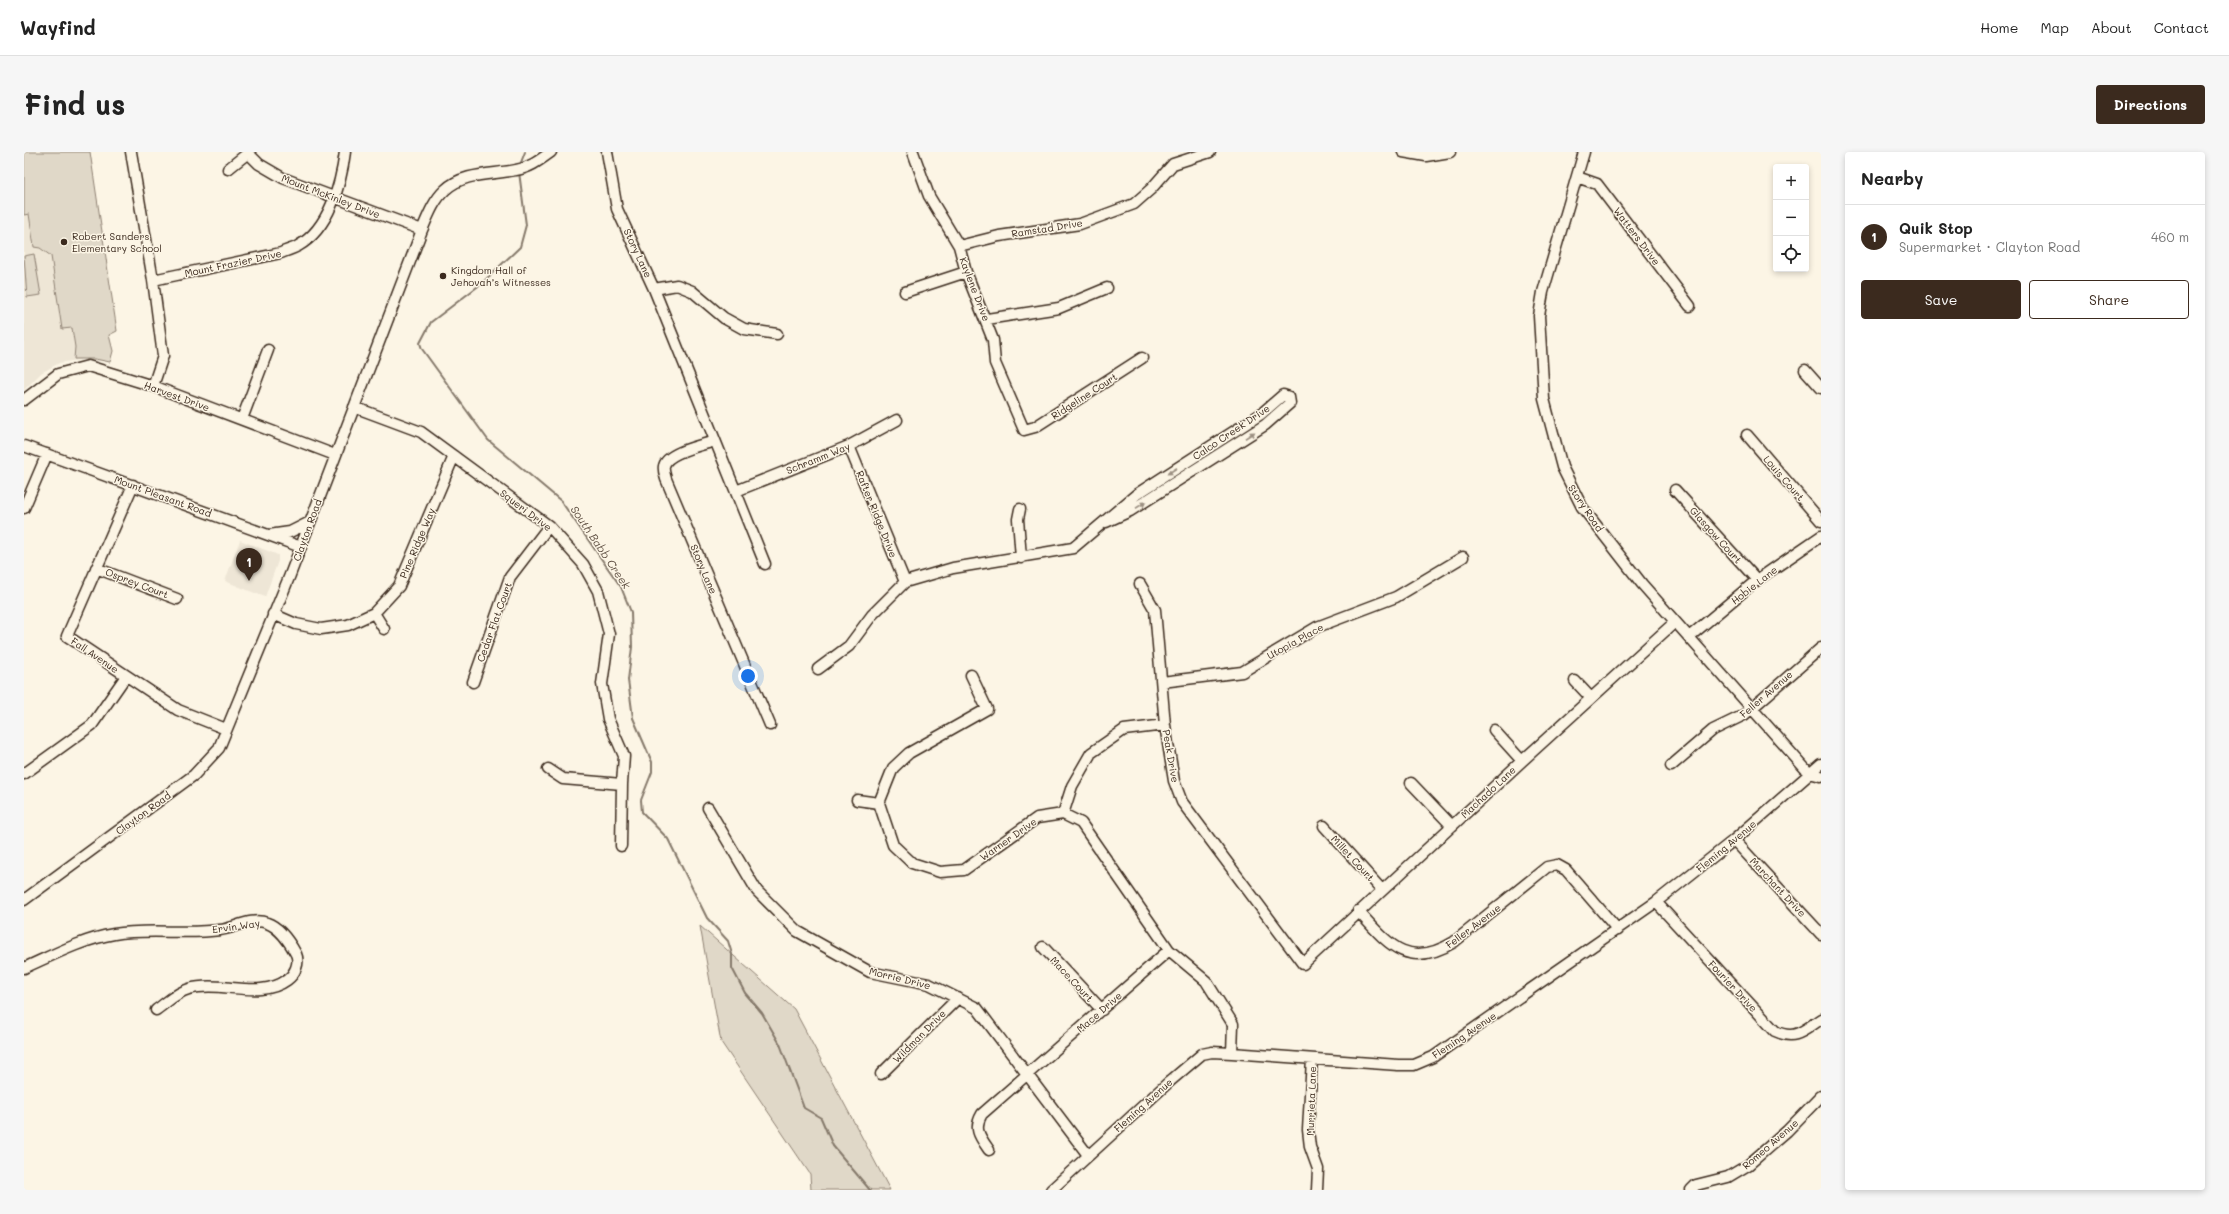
<!DOCTYPE html>
<meta charset="utf-8">
<style>
body{margin:0;font-family:Mali,sans-serif;background:#f6f6f6;color:#222}
.controls{position:absolute;right:12px;top:12px;display:grid;overflow:hidden;border-radius:4px;box-shadow:0 2px 6px #0003}
.controls button{width:36px;height:36px;display:grid;place-items:center;padding:0;border:0;border-bottom:1px solid #e0e0e0;background:#fff;color:#222;font:20px sans-serif}
.you{position:absolute;left:724px;top:524px;width:14px;height:14px;margin:-10px;border:3px solid #fff;border-radius:50%;background:#1a73e8;box-shadow:0 0 0 6px #1a73e833}
.badge{display:grid;place-items:center;width:26px;height:26px;border-radius:50%;background:#3b2a1e;color:#fff;font-size:13px;font-weight:700}
.pin{position:absolute;translate:-50% -33px;filter:drop-shadow(0 1px 2px #0008)}
.pin::after{content:'';position:absolute;top:21px;width:14px;height:12px;background:inherit;clip-path:polygon(0 0,100% 0,50% 100%)}
.list{margin:0;padding:0;list-style:none}
h2{display:flex;justify-content:space-between;align-items:center;height:52px;margin:0;padding:0 16px;font-size:17px}
h2 small{font-size:13px;font-weight:400;color:#767676}
.list li{display:grid;grid-template-columns:26px 1fr auto;gap:12px;align-items:center;box-sizing:border-box;height:64px;padding:0 16px;border-top:1px solid #e0e0e0}
.list b{display:block;font-size:15px;white-space:nowrap}
.list p{margin:0;font-size:13px;white-space:nowrap;color:#767676}
.list em{font-size:13px;font-style:normal;color:#767676}
.actions{display:flex;gap:8px;padding:12px 16px}
.actions a{flex:1;padding:9px 0;border:1px solid #3b2a1e;border-radius:4px;text-align:center;font-size:14px;color:#3b2a1e}
.actions .main{background:#3b2a1e;color:#fff}
.icon{flex:none;width:22px;height:22px;fill:none;stroke:currentColor;stroke-width:2;stroke-linecap:round;stroke-linejoin:round}
.map{position:relative;flex:none;width:1797px;height:1038px;overflow:hidden;border-radius:4px}
header{display:flex;align-items:center;gap:24px;box-sizing:border-box;height:56px;padding:0 20px;background:#fff;border-bottom:1px solid #e0e0e0}
header strong{font-size:19px}
nav{display:flex;gap:22px;margin-inline-start:auto;font-size:14px}
.intro{display:flex;align-items:center;justify-content:space-between;box-sizing:border-box;height:96px;padding:0 24px}
h1{margin:0;font-size:28px}
.button{padding:10px 18px;border-radius:4px;background:#3b2a1e;color:#fff;font-size:14px;font-weight:700}
main{display:flex;gap:24px;padding:0 24px}
aside{flex:1;background:#fff;border-radius:4px;box-shadow:0 2px 6px #0003}
.map>svg:first-child{display:block}
.built{fill:#eee6d6}
.green{fill:#e0d8c8;stroke:#8e8173}
.lines{fill:none;stroke-linecap:round;stroke-linejoin:round}
.stream{stroke:#85796b;stroke-width:2}
.minor-casing{stroke:#3b2a1e;stroke-width:13}
.minor{stroke:#fcf5e5;stroke-width:10}
.oneway{fill:#9c9082}
.poi-dot{fill:#3b2a1e;stroke:#fcf5e5;stroke-width:1.5}
.labels{text-anchor:middle;dominant-baseline:central;stroke-width:3;stroke-linejoin:round;paint-order:stroke}
.street-label{font-size:10px;fill:#3b2a1e;stroke:#fcf5e5}
.poi-label{font-size:10px;fill:#3b2a1e;stroke:#fcf5e5;text-anchor:start}
.water-label{font-size:11px;font-style:italic;fill:#605144;stroke:#fcf5e5}
</style>
<header>
<strong>Wayfind</strong>
<nav><a>Home</a><a>Map</a><a>About</a><a>Contact</a></nav>
</header>
<div class="intro"><h1>Find us</h1><a class="button">Directions</a></div>
<main>
<div class="map">
<svg width="1797" height="1038" viewBox="0 0 1797 1038">
<rect width="100%" height="100%" fill="#fcf5e5"/>
<filter id="ink" filterUnits="userSpaceOnUse"><feTurbulence type="fractalNoise" baseFrequency=".025" numOctaves="2"/><feDisplacementMap in="SourceGraphic" scale="8" xChannelSelector="R" yChannelSelector="G"/><feConvolveMatrix kernelMatrix="1 2 1 2 8 2 1 2 1" color-interpolation-filters="sRGB"/></filter>
<g filter="url(#ink)">
<path class="built" d="M0,0H66L93,179L85,183L89,199L86,210L60,207L35,211L17,221L0,238Z
M216,388L254,403V409L241,445L201,429Z"/>
<path class="green" d="M0,0H66L93,179L85,183L89,199L86,210L71,207H50L51,195L48,176L38,177L27,104L16,96L10,95L5,62L0,63Z
M10,102L17,143L3,145L0,104Z
M676,774L770,857L866,1038H787L786,1022L697,890Z"/>
<g class="lines">
<path class="stream" d="M496,13L501,0
M495,20L502,73L496,95L457,132L407,170L396,191L398,197L464,288L537,349L597,435L607,460L608,495L604,528L609,566L628,610V620L617,648L618,660L644,687L683,766L704,789L708,802V816L721,841L738,861L756,892L780,956L797,966L809,994L846,1038"/>
<defs>
<path id="minor" d="M107,0L129,128L139,204L129,234
M223,0L235,12L259,26L398,78
M583,0L593,57L630,137L741,412
M889,0L905,44L935,94L942,120L969,188L971,211L1000,278L1011,275L1118,206
M1379,0L1402,4L1426,0
M1560,0L1519,140L1515,164L1520,247L1538,315L1558,355L1618,432L1785,621
M204,17L224,1
M1553,25L1573,32L1666,154
M935,94L975,84L1056,72L1110,52L1127,37L1149,12L1186,0
M129,128L257,101C263,98 269,97 274,94C305,77 317,32 321,0
M630,137L653,133L668,139L700,166L720,177L753,182
M881,140L942,120
M963,167L1035,156L1083,136
M1781,218L1797,236
M0,248L34,222L64,214L129,234L311,303
M330,255L397,280L525,374L559,412L574,439L585,482L578,532L584,567L600,604L598,632L597,694
M218,267L244,198
M1723,283L1797,369
M691,289C679,293 643,300 640,314C639,318 641,323 642,327L746,573
M0,294L277,395
M825,294L881,430
M109,333L43,484L154,558L202,577
M1651,338L1733,428
M712,339L825,294L873,268
M0,356L23,302
M996,357L994,367L997,406
M245,383L266,380L286,370
M72,416L153,447
M1116,432L1131,458L1141,573L1150,629L1158,650L1279,812L1498,609L1651,470
M350,461L360,477
M249,462L272,472L297,477L324,473L350,461L375,434L430,304
M1665,485L1733,428L1797,384
M794,517L825,494L848,463L881,430L929,416L1049,396L1113,342L1237,262L1259,243L1265,245L1266,251L1241,273L1106,359L1082,370
M947,523L963,557L885,601L869,616L855,651L869,693L888,711L916,720L940,718L1013,666L1039,662L1057,671L1145,798L1182,829L1209,872L1208,901
M1551,529L1567,546
M449,530L486,425L525,374
M1138,530L1218,520L1293,475L1372,445L1439,405
M1470,578L1498,609
M1647,614L1689,578L1720,563L1797,496
M524,617L539,627L598,632
M1785,621L1797,624
M0,622L68,573L102,524
M1387,631L1428,674
M833,648L855,651
M684,656L733,739L773,779L846,820L905,832L953,856L1064,1003
M1039,662L1048,634L1067,601L1100,578L1141,573
M1300,674L1358,738
M1710,688L1797,782
M0,748L170,623L195,596L266,423L398,78C404,64 410,48 421,38C440,20 468,23 492,18C506,16 516,8 527,0
M1632,750L1751,879C1772,889 1780,878 1797,867
M1334,759C1365,793 1384,818 1430,790L1523,715L1533,713L1542,718L1594,778
M1019,795L1078,858
M0,816C29,803 59,787 90,782C125,776 161,783 196,778C211,776 228,765 243,771C255,775 266,791 272,802C276,811 271,822 263,828C236,848 196,828 165,837C153,840 142,851 132,858
M1288,907L1284,978L1286,995L1294,1017L1293,1038
M857,922L934,846
M965,998C956,985 949,977 958,962L1145,798
M1027,1038L1145,930L1178,902L1188,900L1208,901L1374,913H1390L1409,905L1632,750L1710,688L1797,612
M1667,1038L1672,1033L1704,1025L1724,1013L1763,979L1797,944"/>
</defs>
<use href="#minor" class="minor-casing"/>
<use href="#minor" class="minor"/>
</g>
<defs><path id="oneway-solid" d="M-6-.8H1V-3.2L6.5 0L1 3.2V.8H-6Z"/></defs>
<g class="oneway">
<use href="#oneway-solid" transform="translate(1226 283) rotate(-33)"/>
<use href="#oneway-solid" transform="translate(1148 319) rotate(147)"/>
<use href="#oneway-solid" transform="translate(1117 353) rotate(-33)"/>
</g>
</g>
<g class="poi-dot">
<circle cx="40" cy="90" r="4"/>
<circle cx="419" cy="124" r="4"/>
</g>
<g class="labels">
<g class="street-label">
<text transform="translate(307 44) rotate(21)">Mount McKinley Drive</text>
<text transform="translate(1023 76) rotate(-9)">Ramstad Drive</text>
<text transform="translate(1613 84) rotate(53)">Watters Drive</text>
<text transform="translate(614 101) rotate(65)">Story Lane</text>
<text transform="translate(209 111) rotate(-12)">Mount Frazier Drive</text>
<text transform="translate(951 137) rotate(69)">Kaylene Drive</text>
<text transform="translate(153 244) rotate(20)">Harvest Drive</text>
<text transform="translate(1060 244) rotate(-33)">Ridgeline Court</text>
<text transform="translate(1207 280) rotate(-34)">Calco Creek Drive</text>
<text transform="translate(794 306) rotate(-22)">Schramm Way</text>
<text transform="translate(1760 326) rotate(49)">Louis Court</text>
<text transform="translate(139 344) rotate(20)">Mount Pleasant Road</text>
<text transform="translate(1562 356) rotate(56)">Story Road</text>
<text transform="translate(502 358) rotate(37)">Squeri Drive</text>
<text transform="translate(853 362) rotate(68)">Rafter Ridge Drive</text>
<text transform="translate(283 378) rotate(-70)">Clayton Road</text>
<text transform="translate(1692 383) rotate(48)">Glasgow Court</text>
<text transform="translate(393 391) rotate(-67)">Pine Ridge Way</text>
<text transform="translate(680 417) rotate(67)">Story Lane</text>
<text transform="translate(113 431) rotate(21)">Osprey Court</text>
<text transform="translate(1730 433) rotate(-38)">Hobie Lane</text>
<text transform="translate(470 470) rotate(-70)">Cedar Flat Court</text>
<text transform="translate(1271 489) rotate(-29)">Utopia Place</text>
<text transform="translate(71 503) rotate(34)">Fall Avenue</text>
<text transform="translate(1742 542) rotate(-41)">Feller Avenue</text>
<text transform="translate(1147 604) rotate(80)">Peak Drive</text>
<text transform="translate(1464 640) rotate(-43)">Machado Lane</text>
<text transform="translate(119 661) rotate(-36)">Clayton Road</text>
<text transform="translate(984 687) rotate(-35)">Warner Drive</text>
<text transform="translate(1702 694) rotate(-40)">Fleming Avenue</text>
<text transform="translate(1329 706) rotate(47)">Millet Court</text>
<text transform="translate(1754 735) rotate(47)">Marchant Drive</text>
<text transform="translate(212 774) rotate(-8)">Ervin Way</text>
<text transform="translate(1449 774) rotate(-37)">Feller Avenue</text>
<text transform="translate(876 826) rotate(14)">Morrie Drive</text>
<text transform="translate(1048 827) rotate(47)">Mace Court</text>
<text transform="translate(1709 834) rotate(47)">Fourier Drive</text>
<text transform="translate(1075 860) rotate(-41)">Mace Drive</text>
<text transform="translate(1440 883) rotate(-34)">Fleming Avenue</text>
<text transform="translate(895 884) rotate(-45)">Wildman Drive</text>
<text transform="translate(1287 949) rotate(-88)">Murrieta Lane</text>
<text transform="translate(1119 953) rotate(-42)">Fleming Avenue</text>
<text transform="translate(1746 992) rotate(-41)">Romeo Avenue</text>
</g>
<g class="poi-label">
<text x="48" y="84">Robert Sanders<tspan x="48" dy="12">Elementary School</tspan></text>
<text x="427" y="118">Kingdom Hall of<tspan x="427" dy="12">Jehovah’s Witnesses</tspan></text>
</g>
<g class="water-label">
<text transform="translate(577 395) rotate(56)">South Babb Creek</text>
</g>
</g>
</svg>
<div class="controls">
<button>+</button>
<button>−</button>
<button><svg class="icon" aria-label="locate" viewBox="0 0 24 24"><circle cx="12" cy="12" r="6"/><path d="M12 2v4M12 18v4M2 12h4M18 12h4"/></svg></button>
</div>
<div class="you"></div>
<div class="pin badge" style="left:225px;top:429px">1</div>
</div>
<aside>
<h2>Nearby<small></small></h2>
<ul class="list">
<li><span class="badge">1</span><div><b>Quik Stop</b><p>Supermarket · Clayton Road</p></div><em>460 m</em></li>
</ul>
<div class="actions"><a class="main">Save</a><a>Share</a></div>
</aside>
</main>
